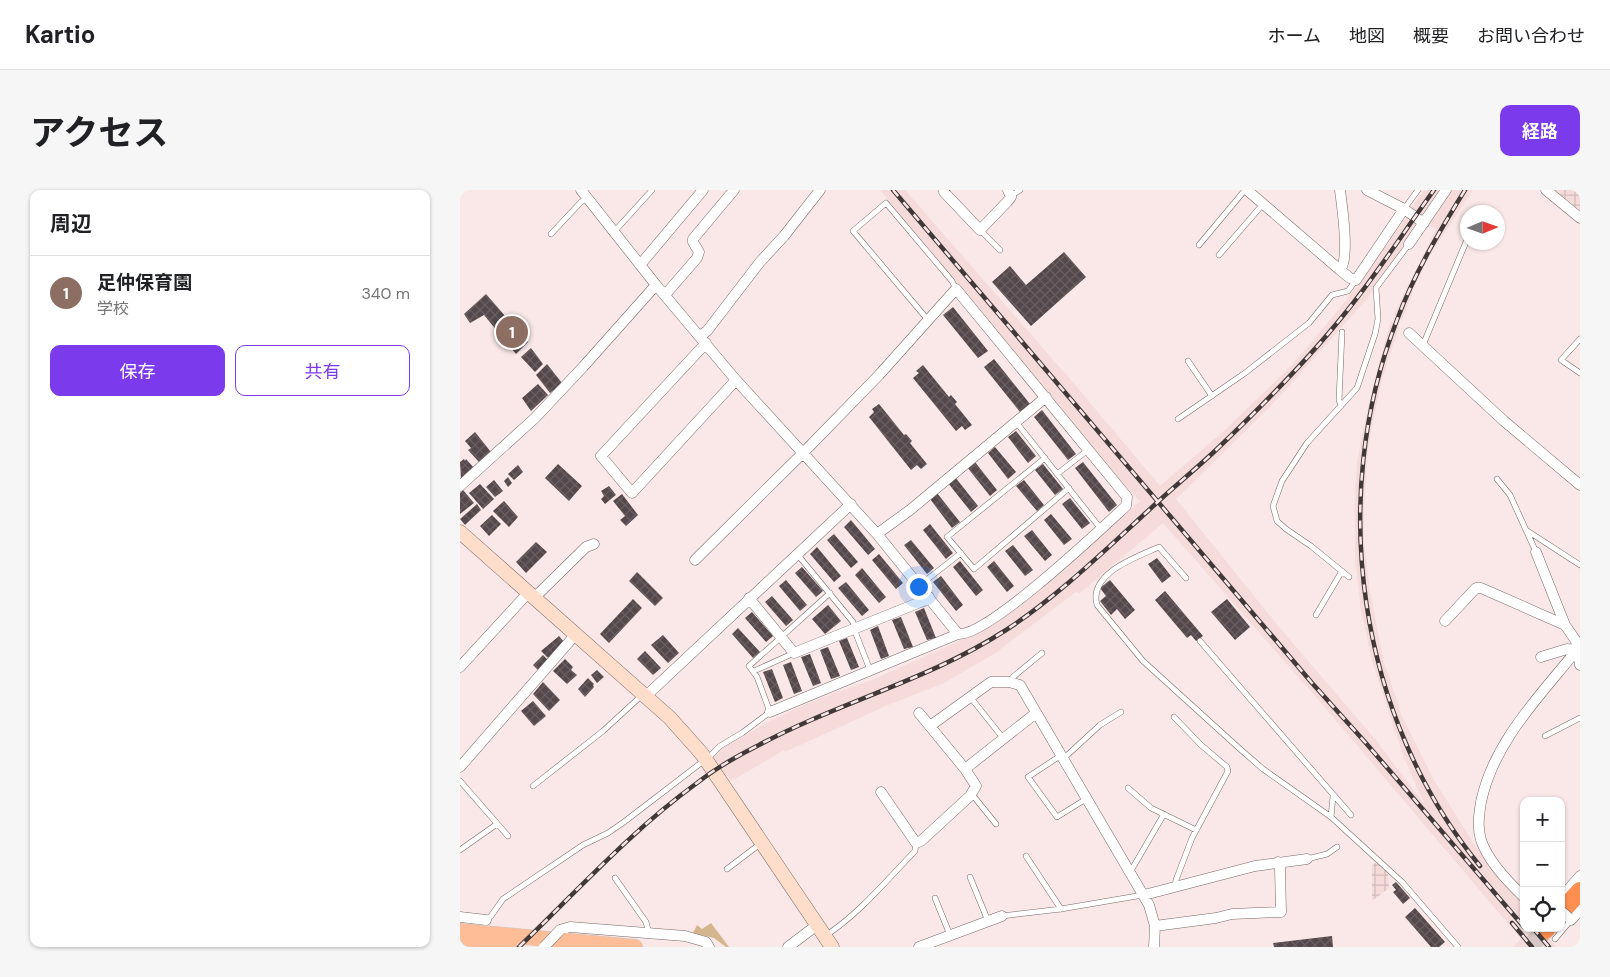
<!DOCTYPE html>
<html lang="ja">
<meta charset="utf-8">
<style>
body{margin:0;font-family:"DM Sans","Noto Sans JP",sans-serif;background:#f6f6f6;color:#202124}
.controls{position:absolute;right:15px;bottom:15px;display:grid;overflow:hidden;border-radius:10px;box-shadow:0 1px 4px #0004}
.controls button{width:45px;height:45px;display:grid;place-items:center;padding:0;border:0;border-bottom:1px solid #e0e0e0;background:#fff;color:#202124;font:25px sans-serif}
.compass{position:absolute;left:1000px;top:15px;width:45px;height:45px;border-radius:50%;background:#fff;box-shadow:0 1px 4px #0004;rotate:88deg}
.you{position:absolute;left:458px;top:396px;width:18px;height:18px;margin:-12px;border:4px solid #fff;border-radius:50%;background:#1a73e8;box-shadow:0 0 0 8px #1a73e833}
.badge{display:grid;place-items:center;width:32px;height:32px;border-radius:50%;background:#7c3aed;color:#fff;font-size:16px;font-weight:700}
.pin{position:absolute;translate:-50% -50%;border:2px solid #fff;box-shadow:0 1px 5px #0006}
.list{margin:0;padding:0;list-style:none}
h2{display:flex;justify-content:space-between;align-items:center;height:65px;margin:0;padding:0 20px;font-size:21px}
h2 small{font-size:16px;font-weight:400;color:#757577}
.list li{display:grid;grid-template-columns:32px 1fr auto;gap:15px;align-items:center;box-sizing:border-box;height:75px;padding:0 20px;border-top:1px solid #e0e0e0}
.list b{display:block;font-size:19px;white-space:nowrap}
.list p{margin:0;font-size:16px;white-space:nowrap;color:#757577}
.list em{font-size:16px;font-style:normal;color:#757577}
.actions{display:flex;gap:10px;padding:15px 20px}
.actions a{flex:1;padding:11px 0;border:1px solid #7c3aed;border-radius:10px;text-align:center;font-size:18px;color:#7c3aed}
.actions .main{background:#7c3aed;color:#fff}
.icon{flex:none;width:28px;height:28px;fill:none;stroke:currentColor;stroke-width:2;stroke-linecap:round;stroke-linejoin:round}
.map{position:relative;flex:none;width:1120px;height:757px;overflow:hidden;border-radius:10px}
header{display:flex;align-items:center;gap:30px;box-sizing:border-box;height:70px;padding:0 25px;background:#fff;border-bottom:1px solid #e0e0e0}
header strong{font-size:24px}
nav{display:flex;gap:28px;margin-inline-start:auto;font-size:18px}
.intro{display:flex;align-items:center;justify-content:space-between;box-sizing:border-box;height:120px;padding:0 30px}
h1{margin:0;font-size:35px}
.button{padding:12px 22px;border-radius:10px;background:#7c3aed;color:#fff;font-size:18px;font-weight:700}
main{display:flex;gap:30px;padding:0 30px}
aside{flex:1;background:#fff;border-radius:10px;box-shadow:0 1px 4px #0004}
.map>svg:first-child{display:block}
.built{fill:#f5dbd9}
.industrial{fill:url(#industrial-grid)}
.grass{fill:#d5b58d}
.building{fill:url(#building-cross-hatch)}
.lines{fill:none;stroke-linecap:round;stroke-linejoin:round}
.highway-tunnel{stroke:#d6c7c6;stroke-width:18;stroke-dasharray:18 9;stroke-linecap:butt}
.lane-casing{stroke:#776968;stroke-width:6}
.street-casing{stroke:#776968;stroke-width:11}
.secondary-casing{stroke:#776968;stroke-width:15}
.primary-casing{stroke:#cbcaca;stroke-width:16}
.highway-casing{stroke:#cbcaca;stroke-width:19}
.lane{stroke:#fff;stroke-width:5}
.street{stroke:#fff;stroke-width:10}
.secondary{stroke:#ffddcb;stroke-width:14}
.primary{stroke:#febc97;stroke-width:15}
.highway{stroke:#fe8f51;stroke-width:18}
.rail-casing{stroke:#413938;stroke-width:4.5}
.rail{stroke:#f9e8e7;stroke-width:2.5;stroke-dasharray:8;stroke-linecap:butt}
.street-bridge-casing{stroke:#776968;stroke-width:11;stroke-linecap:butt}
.street-bridge{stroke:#fff;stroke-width:10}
</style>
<header>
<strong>Kartio</strong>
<nav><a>ホーム</a><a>地図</a><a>概要</a><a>お問い合わせ</a></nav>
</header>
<div class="intro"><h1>アクセス</h1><a class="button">経路</a></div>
<main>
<aside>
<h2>周辺<small></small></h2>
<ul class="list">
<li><span class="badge" style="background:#8d6e63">1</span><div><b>足仲保育園</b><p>学校</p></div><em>340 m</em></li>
</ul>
<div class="actions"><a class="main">保存</a><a>共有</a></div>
</aside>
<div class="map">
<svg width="1120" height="757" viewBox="0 0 1120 757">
<defs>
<pattern id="industrial-grid" width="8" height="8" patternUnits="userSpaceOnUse" patternTransform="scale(1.25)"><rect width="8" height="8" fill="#f5dbd9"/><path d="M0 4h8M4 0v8" fill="none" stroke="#d1bbb9"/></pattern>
<pattern id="building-cross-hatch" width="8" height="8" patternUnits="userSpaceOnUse" patternTransform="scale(1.25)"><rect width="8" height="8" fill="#55484c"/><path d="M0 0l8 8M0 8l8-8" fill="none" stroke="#695e61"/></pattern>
</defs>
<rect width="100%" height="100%" fill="#f9e8e7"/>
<path class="built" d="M420,0H445L616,196L700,296L765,240L825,182L853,151L895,99L947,27L958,35L906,110L810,217L716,309L819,437L915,549L965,615L944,568L912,471L901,420L895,369V304L897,271L902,245L918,176L931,131L939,137L922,189L915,222L908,258L904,317V355L910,402L924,472L942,526L974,590L1012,651L1038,685L1064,713V738H1081L1096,757H1053L1061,749L868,521L703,333L619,404L616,402L534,464L484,493L428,515L325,562L324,560L272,591L268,586H265L253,568L263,558L310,531L353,511L414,489L502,450L518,442L555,418L604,380L680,311L658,288Z
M968,0H983L964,26H960L951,19L963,1Z
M989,0H1013L971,63L954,98L942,130L934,125L976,39L968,35Z"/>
<path class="industrial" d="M1093,0H1120V22Z
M915,673H917L928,682L929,698L912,711V676Z"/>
<path class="grass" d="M251,733L269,757H266L254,748L233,743L237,735L242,739Z"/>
<path class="building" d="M604,62L626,87L571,136L532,92L550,76L566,95Z
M26,104L68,152L56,164L24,125L10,133L4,124Z
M493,117L528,161L518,168L483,125Z
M71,158L83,174L75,182L61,167Z
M534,169L570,214L560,222L524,177Z
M87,174L102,193L90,203L76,185Z
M463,175L489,207L491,205L497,212L495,214L512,235L505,240L502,236L496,241L453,188L459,183L456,181Z
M78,194L88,205L71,221L62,208Z
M419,214L444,245L446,244L452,251L450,253L467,274L461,279L457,275L451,280L409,227L414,222L412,219Z
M582,220L616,264L608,270L574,227Z
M556,241L576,266L568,273L548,247Z
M15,242L31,262L19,272L8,260L11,258L5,251Z
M535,257L556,282L548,289L528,263Z
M4,269L5,271L6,269L14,278L1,289L0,272Z
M515,272L537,300L530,306L507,277Z
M623,272L657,315L649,322L615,278Z
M98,274L122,296L109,311L85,288Z
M583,274L603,299L595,305L575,280Z
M58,275L63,282L54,290L48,284Z
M48,287L52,293L48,297L44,291Z
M495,287L518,316L511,322L488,293Z
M34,290L43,301L35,307L26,297Z
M564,290L584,315L577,321L556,296Z
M20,294L34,309L23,319L9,303Z
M149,296L156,305L145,314L141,309L144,306L141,301Z
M3,300L14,313L0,324V303Z
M477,303L500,332L492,338L470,309Z
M162,304L178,325L166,336L160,330L165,326L153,311Z
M610,308L630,333L622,339L602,314Z
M44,311L58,327L49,337L33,321Z
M17,314L21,320L5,335L0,329Z
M591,324L612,349L604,355L584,330Z
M32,325L41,334L29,346L20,336Z
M391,330L415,359L408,365L384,337Z
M470,334L493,363L486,369L463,340Z
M572,340L592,365L585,371L564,346Z
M374,344L398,372L391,378L367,350Z
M451,350L474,378L467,384L444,355Z
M76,352L87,362L66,383L56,372Z
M553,355L573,380L565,386L545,361Z
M357,357L381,386L374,392L350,364Z
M419,364L443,393L436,399L412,370Z
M697,368L711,386L702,393L688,374Z
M500,371L523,400L516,406L493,377Z
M534,371L554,396L547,402L527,377Z
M342,377L363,401L356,407L335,383Z
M402,378L426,407L419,413L395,385Z
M177,382L203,408L195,416L169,391Z
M481,386L503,415L496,421L473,392Z
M326,390L347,415L340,421L319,396Z
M650,390L675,420L665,429L657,419L651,425L640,411L646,406L640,398Z
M386,392L409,420L402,426L378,398Z
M705,401L743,446L736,451L731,445L727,448L695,410Z
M312,406L333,430L326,436L305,412Z
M173,409L182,418L149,453L140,444Z
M767,409L790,437L775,450L751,422Z
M368,415L381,431L365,444L352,429Z
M464,418L476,448L467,450L455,422Z
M292,422L313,446L306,452L285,428Z
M441,427L453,457L444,459L432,430Z
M418,436L429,466L421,469L410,440Z
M278,438L300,462L293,468L272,444Z
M203,445L219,463L208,473L191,455Z
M99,446L104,452L88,468L81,461Z
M387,448L399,477L391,480L379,451Z
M368,457L380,486L371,489L360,460Z
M185,461L201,478L193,485L177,469Z
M350,464L361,493L353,496L341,467Z
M83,465L88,470L78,480L73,475Z
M105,469L113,477L111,480L117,485L107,494L93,481Z
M331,472L342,501L334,504L323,475Z
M312,479L323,508L315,512L303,482Z
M137,480L144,487L137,493L131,485Z
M128,488L134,494L133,495L134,497L125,507L118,499Z
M83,492L100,510L89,521L73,504Z
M73,511L86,526L74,536L61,521Z
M936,692L950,708L943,714L933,702L936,700L932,695Z
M955,718L985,752L979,757H971L945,727Z
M872,746L873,757H814L813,753Z"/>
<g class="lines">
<path class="highway-tunnel" d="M1070,757L1084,741"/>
<defs>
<path id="lane" d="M551,6L560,0
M944,19L958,0
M520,40L540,60
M154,42L192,0
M91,44L121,12L128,8
M739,55L785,0
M759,65L803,14
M468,130L393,41L426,13L492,91L496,99
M1120,149L1101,170L1120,183
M963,155L1006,52
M728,171L752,206
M881,216L879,210L882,142
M718,229L785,183L849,133L872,105L888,101L896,90
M556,232L641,339
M585,268L487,347L514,379L609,298
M597,284L628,260
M1037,289L1050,305L1076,362
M1066,340L1120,375
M337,364L393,432L396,444L410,480
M889,387L851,356L826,339L817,331L813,316L822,291L847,253L897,198L915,144L918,129L916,98L949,54
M726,388L699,357C677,367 628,383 637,415L683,471L780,559L803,579L871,627L942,692L998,757
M460,395L501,363
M856,425L882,381
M740,451L891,625
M294,481L334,463
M549,492L553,487L582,463
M511,508L543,548
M714,527L741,555L767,577L768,581L732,648L716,690L715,696
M1085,546L1120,528
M600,566L568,587L597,627L626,609
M603,569L640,535L661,522
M0,591L48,646
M73,596L143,541L179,508L183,506
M668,598L691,618L736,640
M510,606L515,608L536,634
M871,627L873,606
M0,660L37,634
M566,666L601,719
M847,669L867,664L877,657
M267,679L300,654
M670,681L672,679L704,624
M510,687L528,731
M155,688L186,732L189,743
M475,708L490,745
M542,726L601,719L683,705
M26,730L31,726L43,709L123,655L148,643L164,632L250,566L260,556L282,543L310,522L297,487L289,476L370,403
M365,746C399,724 427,690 455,661L456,653
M1095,749L1111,730"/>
<path id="street" d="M121,0L196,95L276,190L417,344L498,444
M484,0V2L520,40L547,12L551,7L548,0
M787,0L880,80L890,88L896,90L944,19
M880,0C882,16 890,69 880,80
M907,0L944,19L964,33
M1086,0L1120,28
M949,54L986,0
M180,75L243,0
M205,105L237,68L239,62L233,52V49L274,0
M949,143L1044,231L1120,295
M240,146L247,141L300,72L324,46L360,0
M246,153L141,266L172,303L276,190
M0,296L75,228L123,177L196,95
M417,344L450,320L586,207
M1076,362L1105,435L1116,451L1120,475
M235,370L344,262L419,185L496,99L667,307L666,316C640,340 527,447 498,444L310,522
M74,408L126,357L134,354
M289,408L334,463L463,411L469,407
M985,431L1016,398H1021L1105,435
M1081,467L1107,459L1117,460
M0,477L68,403
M186,506L391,314
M459,523L505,579
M470,536L531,492H549L560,495L689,715L695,736L694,757
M0,577L116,444
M421,602L456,653L461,651L510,606L516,596L505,579L576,523
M684,705L795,676L847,669
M1064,707C1048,692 1028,671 1021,650C1017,637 1019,625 1021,612C1034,550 1082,504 1120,456
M1101,708L1120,686
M0,727L26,730
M1109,728L1111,730L1120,720
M695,736L756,728L772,724L821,722L820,678L818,672
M100,740L110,737L225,746L246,752L249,757
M328,757L357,735
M459,757L542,726"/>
<path id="secondary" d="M0,342L210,528L242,564L372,757"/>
<path id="primary" d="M0,741L175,757
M0,754L50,757"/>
<path id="highway" d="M1101,722L1120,701
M1084,741L1087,738"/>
</defs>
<use href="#lane" class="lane-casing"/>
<use href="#street" class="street-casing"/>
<use href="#secondary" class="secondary-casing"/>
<use href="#primary" class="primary-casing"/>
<use href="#highway" class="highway-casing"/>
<use href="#lane" class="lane"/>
<use href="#street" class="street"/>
<use href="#secondary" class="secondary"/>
<use href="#primary" class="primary"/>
<use href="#highway" class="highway"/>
<defs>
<path id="rail" d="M433,0L852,493L905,552L1064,737
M1005,0C979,42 954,84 937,130C867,309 898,527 1020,676
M1052,733L1072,757
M1073,738L1089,757
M59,757C117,701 172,640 237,593C256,578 277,566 299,555C379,512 469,490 546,440C598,406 643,362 689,320C711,299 735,280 757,259C800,218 844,174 882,127C915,87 943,43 974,0"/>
</defs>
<use href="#rail" class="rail-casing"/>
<use href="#rail" class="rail"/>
<defs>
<path id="street-bridge" d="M1101,721L1109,728
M84,757L100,740"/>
</defs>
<use href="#street-bridge" class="street-bridge-casing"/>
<use href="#street-bridge" class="street-bridge"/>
</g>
</svg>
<div class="controls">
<button>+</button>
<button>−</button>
<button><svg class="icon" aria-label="locate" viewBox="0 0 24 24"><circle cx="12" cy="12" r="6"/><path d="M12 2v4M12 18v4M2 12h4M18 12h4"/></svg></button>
</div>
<svg class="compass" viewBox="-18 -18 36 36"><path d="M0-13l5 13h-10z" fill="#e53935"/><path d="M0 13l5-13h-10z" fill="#757577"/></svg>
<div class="you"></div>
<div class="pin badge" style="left:52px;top:142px;background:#8d6e63">1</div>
</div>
</main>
